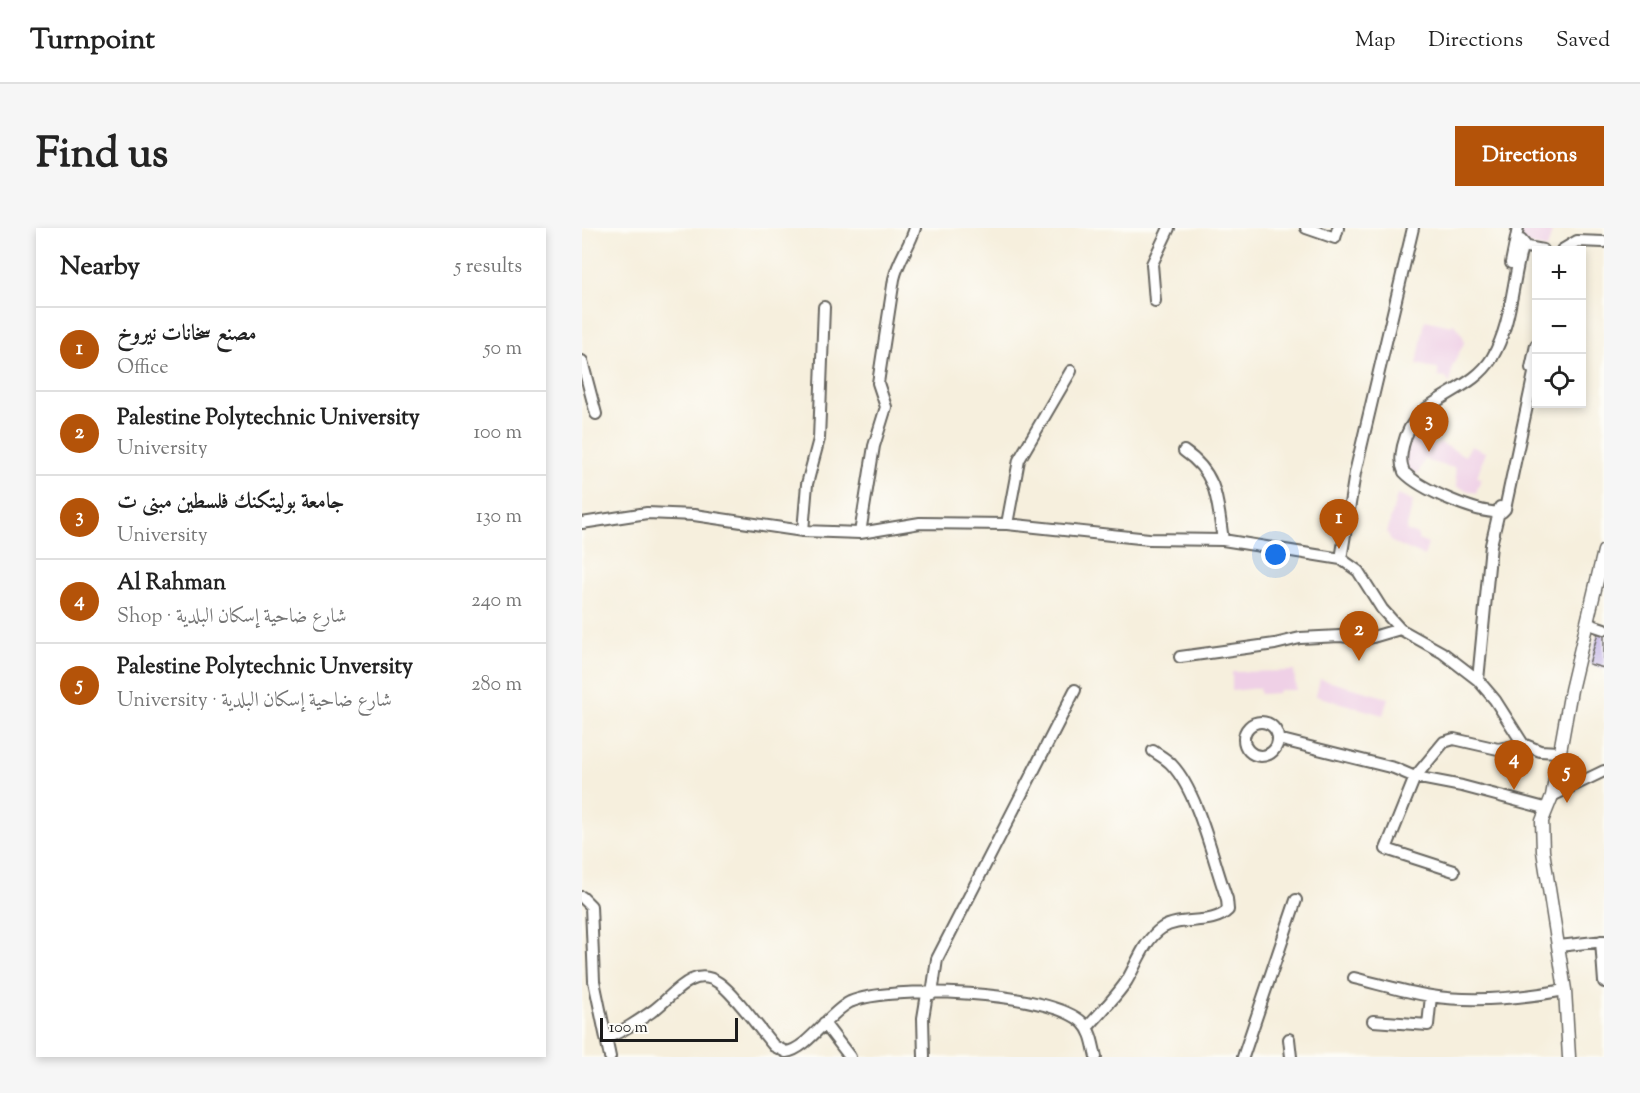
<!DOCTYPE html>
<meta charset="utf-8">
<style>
body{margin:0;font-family:"Sorts Mill Goudy",Amiri,serif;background:#f6f6f6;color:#222}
.controls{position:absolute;right:18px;top:18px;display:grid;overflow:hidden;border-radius:0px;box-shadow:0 3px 9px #0003}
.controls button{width:54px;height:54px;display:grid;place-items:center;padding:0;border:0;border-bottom:2px solid #e0e0e0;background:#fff;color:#222;font:30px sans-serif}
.scale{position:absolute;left:18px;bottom:15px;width:138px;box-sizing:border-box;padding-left:6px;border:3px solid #1c1c1c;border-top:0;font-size:16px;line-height:21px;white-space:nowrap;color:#1c1c1c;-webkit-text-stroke:4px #fdfcf7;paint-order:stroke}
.you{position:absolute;left:694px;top:327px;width:21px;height:21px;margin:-15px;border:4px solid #fff;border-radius:50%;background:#1a73e8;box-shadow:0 0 0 9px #1a73e833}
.badge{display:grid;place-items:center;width:39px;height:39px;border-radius:50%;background:#b45309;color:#fff;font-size:20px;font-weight:700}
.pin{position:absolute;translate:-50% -50px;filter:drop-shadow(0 2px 3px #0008)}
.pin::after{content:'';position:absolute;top:32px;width:21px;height:18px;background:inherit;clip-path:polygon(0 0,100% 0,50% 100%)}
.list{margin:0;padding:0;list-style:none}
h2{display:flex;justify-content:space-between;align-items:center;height:78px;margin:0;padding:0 24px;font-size:26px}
h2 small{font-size:20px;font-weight:400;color:#767676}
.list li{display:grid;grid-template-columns:39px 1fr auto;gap:18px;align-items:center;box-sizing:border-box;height:84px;padding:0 24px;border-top:2px solid #e0e0e0}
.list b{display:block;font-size:22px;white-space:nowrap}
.list p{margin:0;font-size:20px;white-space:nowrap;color:#767676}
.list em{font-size:20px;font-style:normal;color:#767676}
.icon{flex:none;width:33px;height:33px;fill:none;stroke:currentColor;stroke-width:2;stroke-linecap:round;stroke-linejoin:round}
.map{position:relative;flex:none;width:1022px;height:829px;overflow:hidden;border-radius:0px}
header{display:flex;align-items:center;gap:36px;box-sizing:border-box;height:84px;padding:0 30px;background:#fff;border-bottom:2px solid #e0e0e0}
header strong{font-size:28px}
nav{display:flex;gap:33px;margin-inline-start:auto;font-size:21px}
.intro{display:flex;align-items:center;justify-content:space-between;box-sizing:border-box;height:144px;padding:0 36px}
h1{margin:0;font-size:42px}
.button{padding:15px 27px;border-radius:0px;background:#b45309;color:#fff;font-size:21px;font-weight:700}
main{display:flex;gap:36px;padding:0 36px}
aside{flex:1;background:#fff;border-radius:0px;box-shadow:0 3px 9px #0003}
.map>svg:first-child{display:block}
.built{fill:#efd0e6}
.building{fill:#b8a7e3}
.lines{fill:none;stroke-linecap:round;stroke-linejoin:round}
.minor-casing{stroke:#686660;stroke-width:14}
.major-casing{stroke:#686660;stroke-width:15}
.minor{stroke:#fff;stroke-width:10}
.major{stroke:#fff;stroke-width:12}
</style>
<header>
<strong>Turnpoint</strong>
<nav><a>Map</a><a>Directions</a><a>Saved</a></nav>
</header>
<div class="intro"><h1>Find us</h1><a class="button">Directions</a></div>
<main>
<aside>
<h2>Nearby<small>5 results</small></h2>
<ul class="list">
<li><span class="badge">1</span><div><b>مصنع سخانات نيروخ</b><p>Office</p></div><em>50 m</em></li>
<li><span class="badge">2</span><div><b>Palestine Polytechnic University</b><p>University</p></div><em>100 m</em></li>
<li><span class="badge">3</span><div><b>جامعة بوليتكنك فلسطين مبنى ت</b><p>University</p></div><em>130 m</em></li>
<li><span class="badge">4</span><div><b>Al Rahman</b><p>Shop · شارع ضاحية إسكان البلدية</p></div><em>240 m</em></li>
<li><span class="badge">5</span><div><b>Palestine Polytechnic Unversity</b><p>University · شارع ضاحية إسكان البلدية</p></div><em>280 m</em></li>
</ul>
</aside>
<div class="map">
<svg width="1022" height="829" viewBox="0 0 1022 829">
<rect width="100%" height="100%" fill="#fdfcf7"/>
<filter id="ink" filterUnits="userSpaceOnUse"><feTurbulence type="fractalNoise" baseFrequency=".0167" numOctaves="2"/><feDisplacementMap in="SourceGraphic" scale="12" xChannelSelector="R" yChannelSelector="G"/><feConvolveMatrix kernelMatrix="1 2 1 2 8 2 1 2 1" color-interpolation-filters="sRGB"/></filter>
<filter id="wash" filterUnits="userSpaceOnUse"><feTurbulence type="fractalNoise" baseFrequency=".008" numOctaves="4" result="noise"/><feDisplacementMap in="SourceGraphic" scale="24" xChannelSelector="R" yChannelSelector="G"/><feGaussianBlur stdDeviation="1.35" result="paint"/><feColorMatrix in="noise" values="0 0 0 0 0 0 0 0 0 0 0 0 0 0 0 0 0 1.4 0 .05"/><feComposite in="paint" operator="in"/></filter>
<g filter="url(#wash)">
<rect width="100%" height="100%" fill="#f6efdd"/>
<path class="built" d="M932,0H971L965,21L928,12Z
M843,92L869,98L871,95L881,108L882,115L870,139L868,156L864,150L856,149V141L835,136Z
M830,206L855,217L857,214L883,228L889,218L903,224L895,249L899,250L894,265L875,259L873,240L845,233L843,230L836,246L821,242L823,220Z
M815,267L831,273L824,303L836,307V312L846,316L842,328L810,314L805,304Z
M712,443L714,462H697L696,465L678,466L677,460L650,463V444Z
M738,451L806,470L801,487L734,468Z"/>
<g id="blocks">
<path class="building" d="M1016,405H1022V440L1007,436Z"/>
</g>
</g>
<g filter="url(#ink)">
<use href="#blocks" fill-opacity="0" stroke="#686660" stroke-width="1.5"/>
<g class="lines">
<defs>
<path id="minor" d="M724,0L753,10L756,0
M939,12L945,19L961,22
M941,15C930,53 930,96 910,130C887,168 832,167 821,218C819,228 818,235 822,244C838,261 897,287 920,284L923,281L954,136
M980,22L995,13L1022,14
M929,35L936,0
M573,73L570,36L587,0
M0,133L14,186
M949,140L954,117
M602,223C637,247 635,274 641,312
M0,295L65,285L112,287L221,303L278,305L338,295L425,296L567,311L641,312L759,331L776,343L800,381L818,401L861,425L896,452L913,472L941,516L958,523L976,524
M425,296L437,232L489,143
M221,303L225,256L237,211L242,79
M278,305L292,218L304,179L296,155L312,51C316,32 328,18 333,0
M759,331L773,245L831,0
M1007,396L1022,401
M598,429L693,416L718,410L758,408L784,411L818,401
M896,452L909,317L918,279
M662 511a17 17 0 1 1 34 0a17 17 0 1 1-34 0Z
M696,511L812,540L833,549L880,558L963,580
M970,568L1022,543
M872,643L804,621L833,549L862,514L872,511L916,521L941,516
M0,669L9,678L12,753L28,829
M1019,713L1022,754
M977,718L1022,713
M772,750C797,756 823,764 849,768C893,775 940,770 983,762
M350,766L355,731L493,462
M791,793L846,797L849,768
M242,795L268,829
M505,800C518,785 533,770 544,754C555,736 562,712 580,700C599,688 630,698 646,682L645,671C631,633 617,566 590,537C585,531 577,527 571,523
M24,810C42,803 56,793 72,782C90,769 111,736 137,755C154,767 177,801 192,818L204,824C226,821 246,785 268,774C308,756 469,763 501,795C510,804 511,817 514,829
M707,811L709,829
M342,829L341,790L345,766
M661,829L714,672"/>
<path id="major" d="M987,829L983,762L961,623L960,593L970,568L989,462L1022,323"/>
</defs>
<use href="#minor" class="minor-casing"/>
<use href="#major" class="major-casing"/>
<use href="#minor" class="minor"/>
<use href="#major" class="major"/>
</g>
</g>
</svg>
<div class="controls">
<button>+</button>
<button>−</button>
<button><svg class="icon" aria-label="locate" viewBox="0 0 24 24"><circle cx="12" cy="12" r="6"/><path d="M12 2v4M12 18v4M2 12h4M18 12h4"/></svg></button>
</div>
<div class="scale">100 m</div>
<div class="you"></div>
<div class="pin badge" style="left:757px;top:321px">1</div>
<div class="pin badge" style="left:777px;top:433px">2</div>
<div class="pin badge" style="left:847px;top:224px">3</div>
<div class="pin badge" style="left:932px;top:562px">4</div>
<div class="pin badge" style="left:985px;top:575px">5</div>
</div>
</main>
